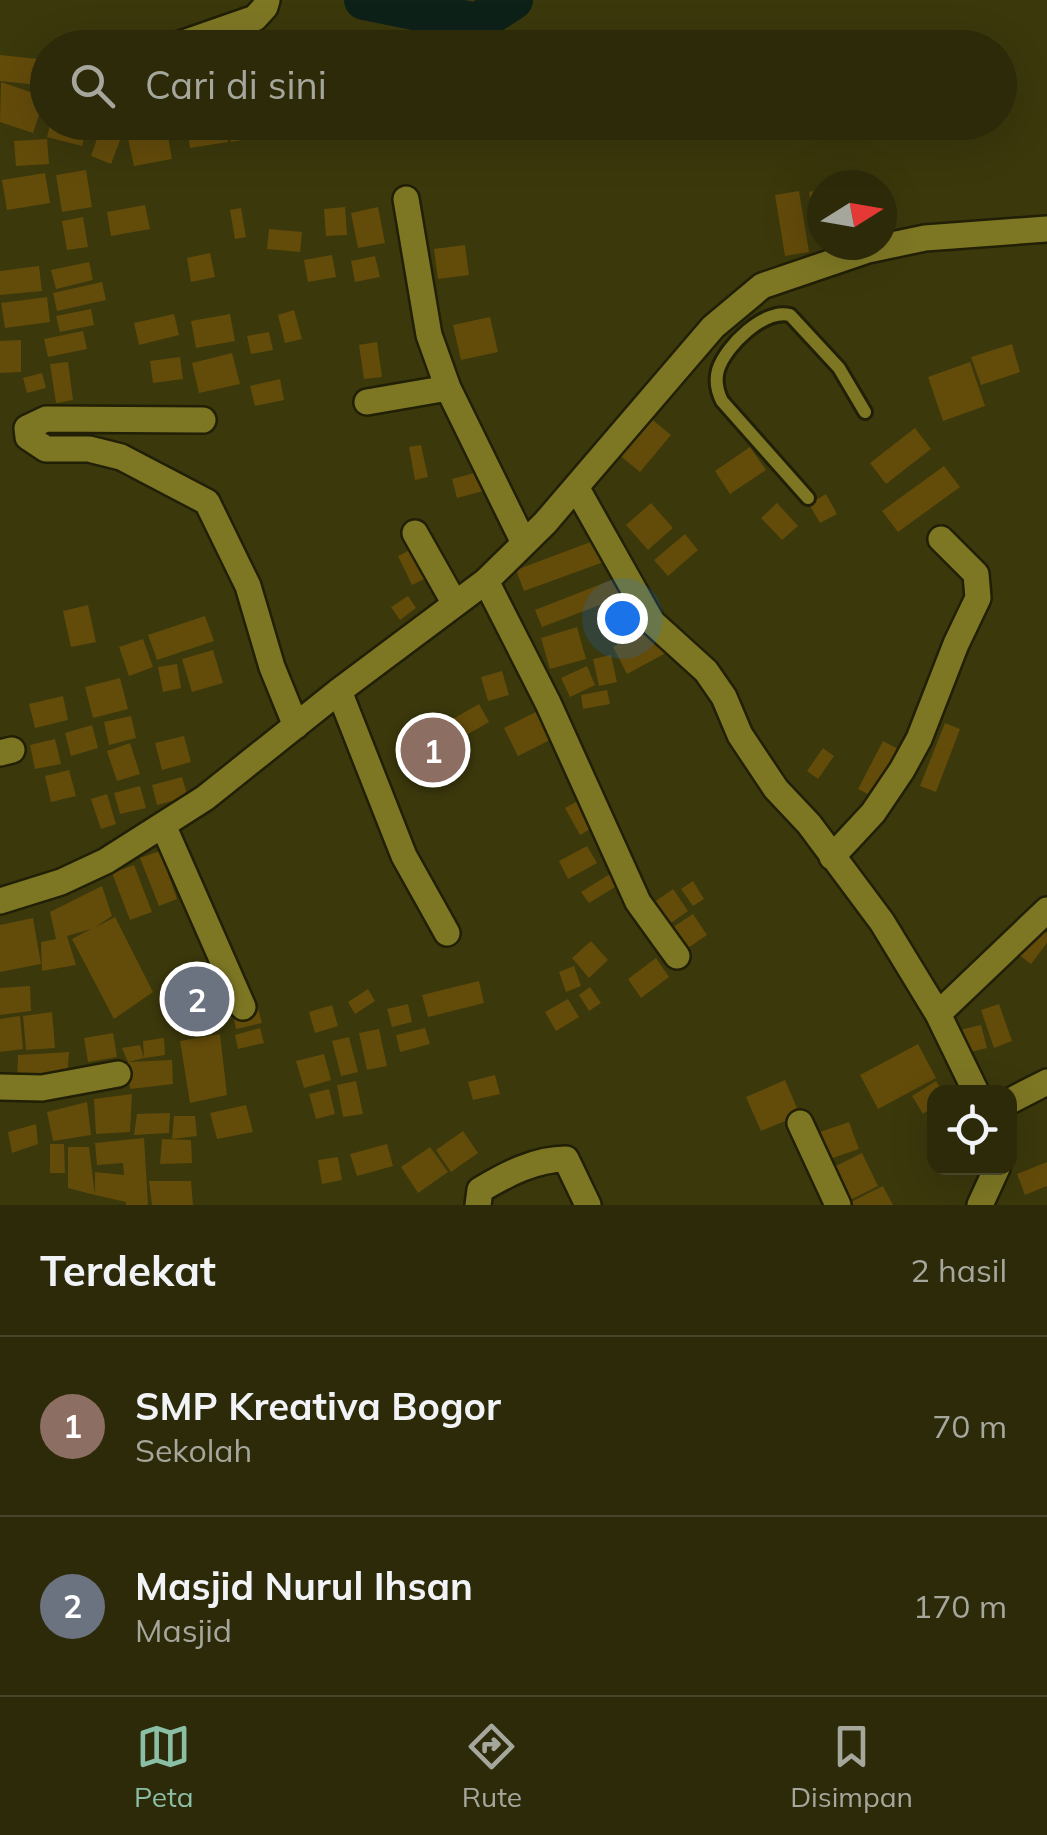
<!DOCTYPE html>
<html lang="id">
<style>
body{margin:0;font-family:Mulish,sans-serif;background:#343212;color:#f1f3f6}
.controls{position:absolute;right:30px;bottom:30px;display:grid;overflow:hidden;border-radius:20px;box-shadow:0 10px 40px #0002}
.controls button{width:90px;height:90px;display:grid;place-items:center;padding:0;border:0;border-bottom:2px solid #48462a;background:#2c2a09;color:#f1f3f6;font:50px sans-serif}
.compass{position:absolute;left:807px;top:170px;width:90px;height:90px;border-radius:50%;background:#2c2a09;box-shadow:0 10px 40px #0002;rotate:79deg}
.you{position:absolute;left:622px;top:618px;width:35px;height:35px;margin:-25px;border:8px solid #fff;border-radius:50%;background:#1a73e8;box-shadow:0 0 0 15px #1a73e833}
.badge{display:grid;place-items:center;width:65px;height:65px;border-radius:50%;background:#8abfa5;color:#fff;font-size:32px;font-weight:700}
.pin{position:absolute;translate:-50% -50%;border:5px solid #fff;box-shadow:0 2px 10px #0006}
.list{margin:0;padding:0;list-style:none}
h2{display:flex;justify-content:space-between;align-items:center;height:130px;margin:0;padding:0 40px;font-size:42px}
h2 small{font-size:32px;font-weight:400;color:#a6a79c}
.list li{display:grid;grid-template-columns:65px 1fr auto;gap:30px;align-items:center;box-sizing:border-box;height:180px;padding:0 40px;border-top:2px solid #48462a}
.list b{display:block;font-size:38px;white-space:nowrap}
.list p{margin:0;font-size:32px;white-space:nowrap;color:#a6a79c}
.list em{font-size:32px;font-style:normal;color:#a6a79c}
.icon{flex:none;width:55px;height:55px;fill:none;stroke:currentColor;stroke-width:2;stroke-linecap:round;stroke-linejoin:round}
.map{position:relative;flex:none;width:1047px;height:1205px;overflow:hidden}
.search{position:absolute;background:#2c2a09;box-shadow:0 10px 40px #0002;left:30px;right:30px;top:30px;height:110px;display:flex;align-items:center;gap:25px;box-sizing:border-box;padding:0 35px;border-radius:55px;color:#a6a79c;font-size:38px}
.sheet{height:490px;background:#2c2a09}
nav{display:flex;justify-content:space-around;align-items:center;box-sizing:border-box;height:140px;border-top:2px solid #48462a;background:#2c2a09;font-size:28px;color:#a6a79c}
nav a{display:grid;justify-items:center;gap:5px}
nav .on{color:#8abfa5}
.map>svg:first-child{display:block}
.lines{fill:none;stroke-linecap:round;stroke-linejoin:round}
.river{stroke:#0e2119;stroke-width:40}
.building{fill:#634b0a}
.service-casing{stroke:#211f05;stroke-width:18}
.minor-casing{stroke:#211f05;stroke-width:30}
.service{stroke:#7d7724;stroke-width:12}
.minor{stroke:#7d7724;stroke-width:25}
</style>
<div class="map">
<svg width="1047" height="1205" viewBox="0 0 1047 1205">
<rect width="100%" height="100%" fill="#3b380c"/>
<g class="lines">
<path class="river" d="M364,0L477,23L513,0"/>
</g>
<path class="building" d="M0,55L48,60V86L0,81Z
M1,82L45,97L33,133L0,122Z
M51,122H88L82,146L47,137Z
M103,122H127L111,164L91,156Z
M228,122H265L267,135L231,142Z
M224,123L228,142L190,148L187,128Z
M167,131L172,159L134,166L128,138Z
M47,139L49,164L16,166L14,141Z
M86,170L92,207L62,212L56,175Z
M45,173L50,203L7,210L2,180Z
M822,189V226L815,227L809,192Z
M799,191L809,252L785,256L775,195Z
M145,205L150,229L111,236L107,212Z
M345,207L347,235L326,236L324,209Z
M378,207L385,243L358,248L351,213Z
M241,208L246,237L235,239L230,210Z
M83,217L88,247L67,250L62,221Z
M269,229L302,232L300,252L267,249Z
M465,245L469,275L438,279L434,249Z
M210,253L215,277L191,282L187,258Z
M332,255L336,277L308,282L304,260Z
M375,256L380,277L355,282L351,261Z
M89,262L93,280L56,289L51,270Z
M39,266L42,291L0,295V271Z
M102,282L106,300L57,311L53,293Z
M47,297L50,322L5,328L1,303Z
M91,309L94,325L60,332L56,316Z
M294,310L302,339L285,343L278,315Z
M174,314L179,335L139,345L134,323Z
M230,314L235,341L196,348L191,321Z
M490,317L498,352L461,360L453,325Z
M83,331L87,349L48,357L44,339Z
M269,332L273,350L251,354L247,336Z
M21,340V372L0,373V341Z
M377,342L382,377L364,379L359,345Z
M1012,344L1020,372L981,385L971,357Z
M232,353L240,384L199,393L192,363Z
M180,357L183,379L153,383L150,361Z
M68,362L73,400L56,403L50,364Z
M970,362L985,406L943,421L928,377Z
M42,373L46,388L27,393L23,378Z
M280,379L284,400L255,406L250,386Z
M644,413L671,435L640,472L613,450Z
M915,428L931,449L886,484L870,463Z
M421,445L428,477L415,480L409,447Z
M750,447L766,470L730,494L715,471Z
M944,466L960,487L898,532L882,511Z
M478,472L483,491L457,498L452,479Z
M826,494L837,514L820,523L809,504Z
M651,503L673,528L648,550L626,525Z
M777,503L798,526L782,540L761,518Z
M685,534L698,550L668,576L654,560Z
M604,537L612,559L524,591L516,570Z
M416,547L430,576L412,585L398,556Z
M614,579L621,597L542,627L535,610Z
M408,596L416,608L400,620L391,607Z
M88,605L96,642L71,647L63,611Z
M205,616L214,641L157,660L148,635Z
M652,626L666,653L627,674L613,647Z
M577,627L586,659L550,669L541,638Z
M143,639L153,667L129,676L119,647Z
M213,650L223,683L192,692L182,659Z
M611,655L617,682L599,686L593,659Z
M177,664L181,688L163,692L158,667Z
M587,666L595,685L570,697L561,678Z
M502,671L509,695L488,701L481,677Z
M120,678L128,709L93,718L85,687Z
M607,690L610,704L583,709L581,695Z
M63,696L68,720L35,728L29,704Z
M479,704L489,722L456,741L446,723Z
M544,708L558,736L518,756L504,728Z
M131,716L136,738L109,745L104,722Z
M945,723L960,729L936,792L920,786Z
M92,725L98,748L71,756L65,733Z
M184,736L191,762L162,770L155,743Z
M55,739L61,764L35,769L30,745Z
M883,741L904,752L879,800L858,789Z
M130,743L140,774L117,781L107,751Z
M823,748L834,756L818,779L807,771Z
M69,770L76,796L51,802L45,776Z
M182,777L188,797L157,805L152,785Z
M140,786L146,808L120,814L114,793Z
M107,794L116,824L101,829L91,799Z
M585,797L599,824L580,835L565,808Z
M587,846L597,863L568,879L559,861Z
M160,851L177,899L159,906L140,858Z
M134,865L152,912L130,920L112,873Z
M613,872L620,884L589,903L581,892Z
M693,881L704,899L693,906L681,889Z
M102,886L112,916L94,928L115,917L153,992L114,1019L72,939L91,929L67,936L76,965L42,971L41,942L56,939L50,912Z
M673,889L688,911L661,930L646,908Z
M693,914L707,935L682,952L667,931Z
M33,918L41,964L0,972V925Z
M1039,927L1047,933V943L1031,964L1018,954Z
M591,941L608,960L589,978L572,958Z
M656,958L669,977L641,998L628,979Z
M574,966L581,986L566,992L559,972Z
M211,974L219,1015L172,1025L163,986Z
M479,981L484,1003L428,1017L422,995Z
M30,986L31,1011L0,1015V988Z
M590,987L601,1003L589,1011L579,995Z
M368,989L375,1001L355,1014L348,1002Z
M568,999L579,1017L556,1031L545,1012Z
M408,1004L412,1022L392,1027L387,1009Z
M999,1004L1012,1041L994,1048L981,1010Z
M332,1005L338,1026L315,1033L309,1012Z
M258,1008L262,1023L236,1029L233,1013Z
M52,1012L55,1048L26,1050L23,1016Z
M20,1016L23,1049L0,1052V1019Z
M981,1025L987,1048L966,1053L960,1030Z
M260,1028L264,1043L238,1049L235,1035Z
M425,1028L430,1044L400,1052L396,1035Z
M379,1029L387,1066L367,1070L359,1033Z
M113,1033L117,1057L88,1062L84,1038Z
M220,1034L227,1095L190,1103L180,1041Z
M349,1037L358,1072L341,1076L332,1041Z
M164,1038L165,1055L144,1058L143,1041Z
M918,1044L936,1078L878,1109L860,1075Z
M140,1045L144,1058L128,1062L172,1060L173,1084L130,1089L128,1062L122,1048Z
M69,1052L67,1079L17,1084L18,1055Z
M324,1054L331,1080L304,1088L296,1061Z
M495,1075L500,1094L473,1100L468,1082Z
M785,1080L800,1115L761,1131L746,1097Z
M356,1081L363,1114L343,1117L337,1085Z
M936,1081L943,1092H934V1106L923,1114L912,1096Z
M329,1089L335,1114L316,1119L309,1094Z
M132,1094L130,1132L96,1134L94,1099Z
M87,1102L91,1135L53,1141L47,1112Z
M246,1105L253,1132L217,1139L210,1113Z
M170,1113L169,1133L134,1135L137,1114Z
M174,1116H195L197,1136L172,1139Z
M849,1122L859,1149L821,1162L811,1135Z
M36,1124L38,1144L12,1153L8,1132Z
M463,1131L478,1153L451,1172L436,1150Z
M144,1138L148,1205H126V1202L95,1195V1172L124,1175L123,1163L97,1165L95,1143Z
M162,1139L191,1140L192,1163L160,1164Z
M50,1144H64L65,1173H50Z
M387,1144L393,1166L357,1176L350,1154Z
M68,1147H89L95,1195L68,1188Z
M430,1147L448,1172L418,1193L401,1167Z
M862,1153L878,1186L842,1204L826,1171Z
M338,1157L342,1180L322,1184L318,1160Z
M1047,1162V1186L1025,1195L1017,1174Z
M149,1181H191L193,1205H152Z
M883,1186L893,1205H845Z"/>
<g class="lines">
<defs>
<path id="service" d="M808,498L722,401C717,391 715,381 718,370C726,345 764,309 790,315L839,368L865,412"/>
<path id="minor" d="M169,48L255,18L265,7L267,0
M406,199L429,335L448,388L524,543
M367,402L448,388
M203,420L46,419L27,428L28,437L46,449H89L121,457L207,502L248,586L272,667L296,726
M576,487L652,622L706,671L724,697L740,735L776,789L809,824L882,922L938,1014L976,1092
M415,533L455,604
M486,581L548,703L638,902L677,956
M339,691L404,856L447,933
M0,753L12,750
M163,825L243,1007
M832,857L873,813L902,770L919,739L956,644L978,598L976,574L941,539
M0,901L61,882L106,861L205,798L339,691L486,581L545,523L713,327L762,286L868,250L925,238L1047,229
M938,1014L1047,910
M0,1087L42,1088L118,1074
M1010,1101L1047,1082
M800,1123L838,1205
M478,1205L480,1190C507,1174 535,1159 566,1159L588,1205
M980,1205L997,1168"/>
</defs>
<use href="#service" class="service-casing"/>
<use href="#minor" class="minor-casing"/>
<use href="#service" class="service"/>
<use href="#minor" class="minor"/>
</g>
</svg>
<div class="controls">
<button><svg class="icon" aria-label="locate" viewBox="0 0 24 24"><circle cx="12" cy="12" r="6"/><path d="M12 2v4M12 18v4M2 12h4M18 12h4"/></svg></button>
</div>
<svg class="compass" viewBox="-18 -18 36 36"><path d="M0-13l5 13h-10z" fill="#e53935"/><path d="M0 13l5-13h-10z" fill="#a6a79c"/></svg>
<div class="you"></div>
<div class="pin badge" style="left:433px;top:750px;background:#8d6e63">1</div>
<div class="pin badge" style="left:197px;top:999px;background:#6b7280">2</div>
<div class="search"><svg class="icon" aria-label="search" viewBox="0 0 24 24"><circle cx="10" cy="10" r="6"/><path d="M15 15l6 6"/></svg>Cari di sini</div>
</div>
<section class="sheet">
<h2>Terdekat<small>2 hasil</small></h2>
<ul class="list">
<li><span class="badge" style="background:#8d6e63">1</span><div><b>SMP Kreativa Bogor</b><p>Sekolah</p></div><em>70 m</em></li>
<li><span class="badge" style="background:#6b7280">2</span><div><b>Masjid Nurul Ihsan</b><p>Masjid</p></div><em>170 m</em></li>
</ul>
</section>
<nav>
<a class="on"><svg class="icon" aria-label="map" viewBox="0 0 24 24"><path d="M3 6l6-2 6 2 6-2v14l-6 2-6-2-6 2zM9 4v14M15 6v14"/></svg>Peta</a>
<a><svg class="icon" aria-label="directions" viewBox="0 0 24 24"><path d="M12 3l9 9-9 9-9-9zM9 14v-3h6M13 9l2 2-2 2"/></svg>Rute</a>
<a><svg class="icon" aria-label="saved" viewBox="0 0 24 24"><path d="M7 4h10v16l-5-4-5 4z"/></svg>Disimpan</a>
</nav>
